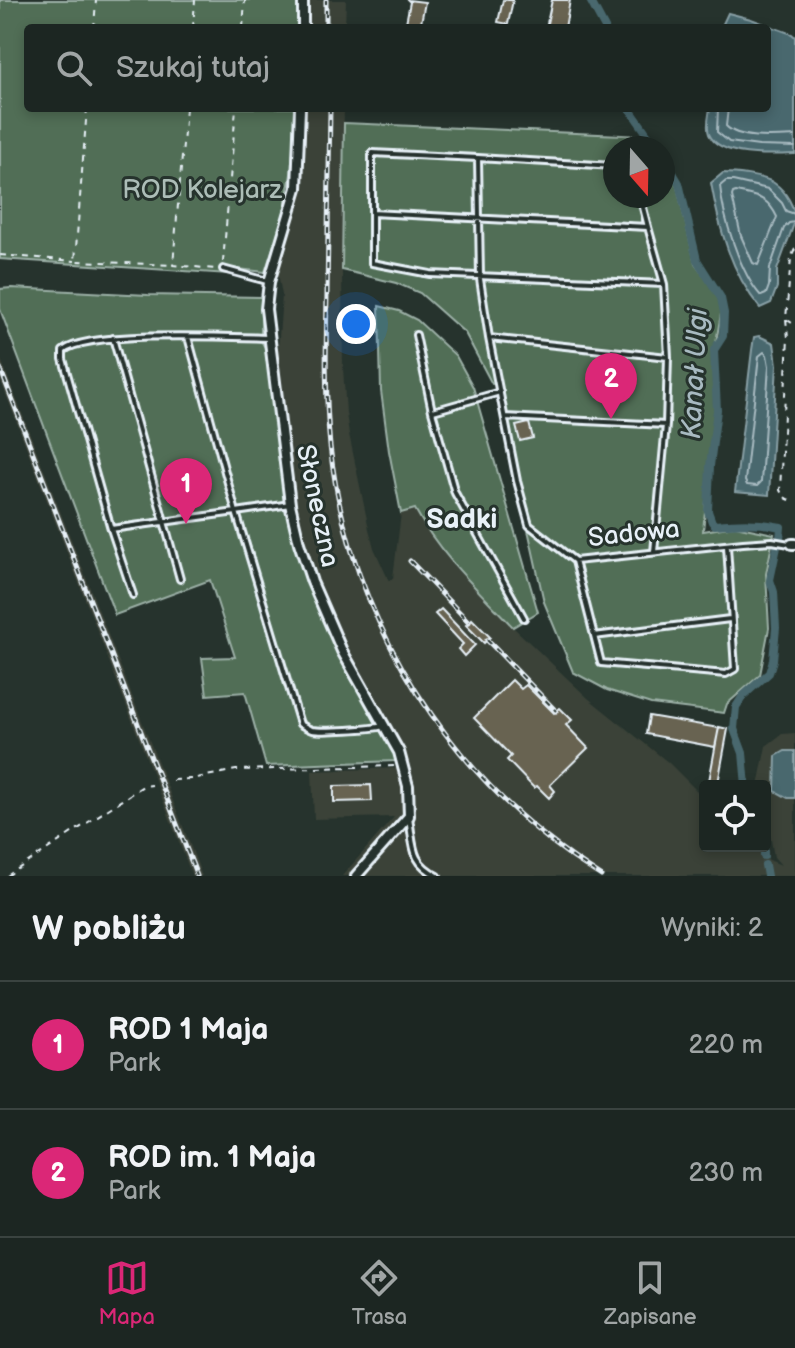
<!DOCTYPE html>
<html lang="pl">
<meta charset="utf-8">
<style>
body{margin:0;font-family:"Balsamiq Sans",sans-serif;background:#29322f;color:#f1f3f6}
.controls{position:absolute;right:24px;bottom:24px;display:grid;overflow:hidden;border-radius:8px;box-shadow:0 4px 12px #0003}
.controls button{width:72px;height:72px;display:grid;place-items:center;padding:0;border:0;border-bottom:2px solid #3a4340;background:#1c2622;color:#f1f3f6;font:40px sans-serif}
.compass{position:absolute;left:603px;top:136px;width:72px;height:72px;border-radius:50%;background:#1c2622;box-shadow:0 4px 12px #0003;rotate:160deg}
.you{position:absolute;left:356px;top:324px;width:28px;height:28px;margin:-20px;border:6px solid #fff;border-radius:50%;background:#1a73e8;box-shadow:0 0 0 12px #1a73e833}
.badge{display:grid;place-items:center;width:52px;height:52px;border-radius:50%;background:#db2777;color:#fff;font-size:26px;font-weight:700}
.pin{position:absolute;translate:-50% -66px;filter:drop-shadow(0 2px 4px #0008)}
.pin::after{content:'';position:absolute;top:42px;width:28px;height:24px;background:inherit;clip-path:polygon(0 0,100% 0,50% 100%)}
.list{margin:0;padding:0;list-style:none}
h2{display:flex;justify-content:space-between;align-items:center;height:104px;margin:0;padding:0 32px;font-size:34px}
h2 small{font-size:26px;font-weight:400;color:#a0a5a5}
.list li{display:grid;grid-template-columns:52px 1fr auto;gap:24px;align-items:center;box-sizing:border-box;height:128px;padding:0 32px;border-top:2px solid #3a4340}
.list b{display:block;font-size:30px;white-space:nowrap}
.list p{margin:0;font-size:26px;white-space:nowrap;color:#a0a5a5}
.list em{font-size:26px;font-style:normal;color:#a0a5a5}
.icon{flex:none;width:44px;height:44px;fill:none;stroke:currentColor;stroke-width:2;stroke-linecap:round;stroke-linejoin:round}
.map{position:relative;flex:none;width:795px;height:876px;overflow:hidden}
.search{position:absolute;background:#1c2622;box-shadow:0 4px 12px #0003;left:24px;right:24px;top:24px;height:88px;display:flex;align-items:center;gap:20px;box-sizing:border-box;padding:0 28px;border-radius:8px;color:#a0a5a5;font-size:30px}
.sheet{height:360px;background:#1c2622}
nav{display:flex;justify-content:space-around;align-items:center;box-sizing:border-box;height:112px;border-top:2px solid #3a4340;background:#1c2622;font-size:22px;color:#a0a5a5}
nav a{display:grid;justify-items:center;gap:4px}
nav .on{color:#db2777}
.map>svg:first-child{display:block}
.built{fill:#3a4238}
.green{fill:#516e56;stroke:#9cb0a7;stroke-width:2}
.water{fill:#48686e;stroke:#889fa5;stroke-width:2}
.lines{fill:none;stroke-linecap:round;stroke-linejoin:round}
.shore{stroke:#a8bac1;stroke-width:2}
.canal{stroke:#48686e;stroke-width:8}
.building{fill:#686451;stroke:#e8f1f8;stroke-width:2}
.service-casing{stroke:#e8f1f8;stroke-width:10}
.minor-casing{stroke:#e8f1f8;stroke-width:14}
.path{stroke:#e8f1f8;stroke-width:2;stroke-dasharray:6 6;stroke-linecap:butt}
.service{stroke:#26332d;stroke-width:4}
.minor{stroke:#26332d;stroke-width:8}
.rail-casing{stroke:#e8f1f8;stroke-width:5}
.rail{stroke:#26332d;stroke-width:2;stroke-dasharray:6;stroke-linecap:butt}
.labels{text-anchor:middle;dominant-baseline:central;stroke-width:6;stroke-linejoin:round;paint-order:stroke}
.park-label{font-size:26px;fill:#acbdb7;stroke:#26332d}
.street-label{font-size:26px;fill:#e8f1f8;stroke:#26332d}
.water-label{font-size:28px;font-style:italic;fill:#a8bac1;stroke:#26332d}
.neighbourhood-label{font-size:28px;font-weight:bold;fill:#e8f1f8;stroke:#26332d}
</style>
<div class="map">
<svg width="795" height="876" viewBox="0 0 795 876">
<rect width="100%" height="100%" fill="#26332d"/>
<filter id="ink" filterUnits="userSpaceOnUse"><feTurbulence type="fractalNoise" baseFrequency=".0125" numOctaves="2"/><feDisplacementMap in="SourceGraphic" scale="16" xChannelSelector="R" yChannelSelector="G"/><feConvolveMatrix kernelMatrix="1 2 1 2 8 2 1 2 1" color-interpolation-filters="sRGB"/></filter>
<g filter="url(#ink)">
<path class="built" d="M305,0H346L345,28H305Z
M303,108H344L342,270L343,368L346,413L349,434L369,529L374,548L389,581L393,578L401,513L415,509L437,545L454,566L513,627L588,698L669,763L705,799V846H753L767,859L781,865L774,857L765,807V786H758L766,746L782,734L795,733V876H342L394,817L314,819L312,771L399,768L406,761L397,738L346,653L321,596L301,531L290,476L279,394L278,351L282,295L278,273L280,256L297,198L303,144Z
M0,357L191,847L202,876H192L0,379Z"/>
<path class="green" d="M0,0H300L299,28H28V108H296L291,174L283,217L265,272L230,268L229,274L0,259Z
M344,123L645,136L654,148H615V196H663V161L675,178L695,263L718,295L722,308L713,359L715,410L703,531L735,526L774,534L766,574L769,628L760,675L727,704L724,713L651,704L607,690L573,672L544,602L529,534L515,487L521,485L501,383L492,384L465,333L420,293L396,283L342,270Z
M11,288L148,295L261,297V341L266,349C276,420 280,504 304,571C327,636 364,696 398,756L395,761L266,766L245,692L207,695L202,658L235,657L210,580L115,615L0,309V289Z
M379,306L399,311L417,320L456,356L473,387L538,612L513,627C477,589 440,555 415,509L401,513L389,451L381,391Z"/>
<path class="water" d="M728,13L751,19L792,34L795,37V154C773,155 719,158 709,134C706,126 709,116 710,108H767V28H721Z
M723,173C735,173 764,176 774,183C786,191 795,207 795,221L777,270V287L771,303L760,308C731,272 719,228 711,183Z
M759,336L774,343L777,365L769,495L735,492L752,350L754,337Z
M785,751H795V798H788L775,791L776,756Z"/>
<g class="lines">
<path class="shore" d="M718,108L717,132L729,142L759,146L795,147
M728,108L726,126C739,140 776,137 795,136
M736,192C757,197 767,196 777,217L758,265L753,263L741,236L732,196L733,193Z
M795,214L786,211L782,203L768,189L733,181H726L720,186C723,217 740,273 761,296L766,294L769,286L770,268L784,228L789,223L795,222
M764,352L767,355L769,366L761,482L757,486L747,485L745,481L759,356Z"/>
<path class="canal" d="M590,0L605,28
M629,108L657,148
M663,156L679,183L697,260L721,298L724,313L723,336L714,350L717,410L710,466L708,511L712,522L715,525C738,523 759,522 781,527L780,539
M746,786L743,753L734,729L736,707L743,696L769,673L773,660L776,628L774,592L770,580L777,547
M764,856V846
M765,865L767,876"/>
</g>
<path class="building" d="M408,0L425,2L420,28H405L410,2Z
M503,0H513L508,24L498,22Z
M552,0H570L565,28H546Z
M529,423L533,438L520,441L516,426Z
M441,609L475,645L464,656L458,649L463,644L435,614Z
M472,619L490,637L484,643L466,625Z
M512,680L521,689L526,685L554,713L560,708L572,720L566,725L588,748L550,785L555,791L549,798L537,786L534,788L507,760L511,756L474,718Z
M649,716L719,728L715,747L646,734Z
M719,727L728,729L718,783L709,781Z
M371,785L372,801L334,802V786Z"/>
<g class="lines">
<defs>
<path id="service" d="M478,158L615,166
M372,213L648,227L640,196
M648,227L664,284L430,274L372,263V153L478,158L480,277V279L489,338L517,481L529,525L575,561L743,543L772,541L790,544
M223,269L267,281
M416,335L432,411L455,493L524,618
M188,337L236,512L111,529L63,359V351C88,330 231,337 269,338
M113,338L180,579
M489,338L668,357L664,284
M433,411L500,392
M505,417L666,425L668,357
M290,504L236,512L300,724C306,727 306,728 312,730C323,732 372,729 384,726
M111,529L133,595
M654,552L666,425
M575,561L601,663L726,674L735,669L727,546
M594,636L730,619
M409,818C414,847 410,862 438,876"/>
<path id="minor" d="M303,28V0
M300,108L297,188L269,282L266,309L290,504L299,543L312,582L342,651L399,752L408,786L409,816L356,876
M792,544H795"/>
</defs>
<use href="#service" class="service-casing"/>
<use href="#minor" class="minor-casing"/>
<path class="path" d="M94,28L96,0
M193,28L195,0
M243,28L245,0
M87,108L75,261L172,265
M186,108L173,265L216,269
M795,249L791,258L786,319L795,325
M0,255L75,261
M223,262L236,108
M786,319L788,338L780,490C783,497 787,500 795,501
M173,780L192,779L236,770L394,766
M7,876L143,786L152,785"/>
<use href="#service" class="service"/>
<use href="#minor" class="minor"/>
<defs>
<path id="rail" d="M326,28V0
M330,108C329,170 328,233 327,295C326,346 325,396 330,446C350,623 451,782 601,876
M0,368L197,876
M410,561L469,622
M487,640L556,711"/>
</defs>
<use href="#rail" class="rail-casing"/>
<use href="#rail" class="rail"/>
</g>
</g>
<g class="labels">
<g class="park-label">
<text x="202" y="190">ROD Kolejarz</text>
</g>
<g class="street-label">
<text transform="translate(317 506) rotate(78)">Słoneczna</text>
<text transform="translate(634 534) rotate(-6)">Sadowa</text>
</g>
<g class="water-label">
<text transform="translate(695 374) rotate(-87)">Kanał Ulgi</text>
</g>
<g class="neighbourhood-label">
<text x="462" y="519">Sadki</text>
</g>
</g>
</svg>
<div class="controls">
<button><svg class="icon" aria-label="locate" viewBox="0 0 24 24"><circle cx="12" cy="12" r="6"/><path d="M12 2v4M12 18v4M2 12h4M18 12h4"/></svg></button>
</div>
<svg class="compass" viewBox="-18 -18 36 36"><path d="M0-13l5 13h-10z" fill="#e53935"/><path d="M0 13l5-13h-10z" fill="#a0a5a5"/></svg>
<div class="you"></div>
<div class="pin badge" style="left:186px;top:524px">1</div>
<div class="pin badge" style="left:611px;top:419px">2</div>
<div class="search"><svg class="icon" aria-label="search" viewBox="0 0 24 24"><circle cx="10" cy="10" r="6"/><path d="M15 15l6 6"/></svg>Szukaj tutaj</div>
</div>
<section class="sheet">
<h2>W pobliżu<small>Wyniki: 2</small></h2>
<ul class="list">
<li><span class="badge">1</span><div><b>ROD 1 Maja</b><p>Park</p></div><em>220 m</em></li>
<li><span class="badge">2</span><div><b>ROD im. 1 Maja</b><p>Park</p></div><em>230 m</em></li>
</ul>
</section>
<nav>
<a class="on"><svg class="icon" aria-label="map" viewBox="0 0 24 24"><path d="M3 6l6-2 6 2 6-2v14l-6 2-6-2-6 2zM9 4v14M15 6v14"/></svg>Mapa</a>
<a><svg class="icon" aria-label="directions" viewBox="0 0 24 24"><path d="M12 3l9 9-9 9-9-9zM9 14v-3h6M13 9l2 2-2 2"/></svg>Trasa</a>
<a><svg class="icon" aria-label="saved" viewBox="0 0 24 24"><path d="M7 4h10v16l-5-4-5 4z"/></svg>Zapisane</a>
</nav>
